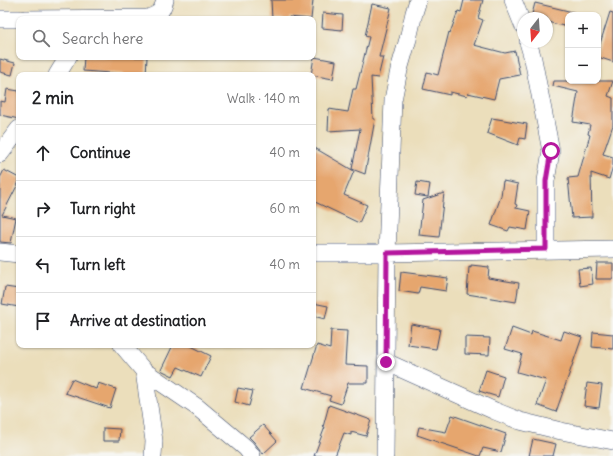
<!DOCTYPE html>
<meta charset="utf-8">
<style>
body{margin:0;font-family:Delius,sans-serif;background:#f2f2f2;color:#202124}
.controls{position:absolute;right:12px;top:12px;display:grid;overflow:hidden;border-radius:8px;box-shadow:0 1px 3px #0004}
.controls button{width:36px;height:36px;display:grid;place-items:center;padding:0;border:0;border-bottom:1px solid #e0e0e0;background:#fff;color:#202124;font:20px sans-serif}
.compass{position:absolute;left:517px;top:12px;width:36px;height:36px;border-radius:50%;background:#fff;box-shadow:0 1px 3px #0004;rotate:197deg}
.stop{position:absolute;width:12px;height:12px;margin:-9px;border:3px solid #b5179e;border-radius:50%;background:#fff}
.stop.end{background:#b5179e;border-color:#fff;box-shadow:0 1px 4px #0008}
.list{margin:0;padding:0;list-style:none}
h2{display:flex;justify-content:space-between;align-items:center;height:52px;margin:0;padding:0 16px;font-size:17px}
h2 small{font-size:13px;font-weight:400;color:#757577}
.list li{display:grid;grid-template-columns:26px 1fr auto;gap:12px;align-items:center;box-sizing:border-box;height:56px;padding:0 16px;border-top:1px solid #e0e0e0}
.list b{display:block;font-size:15px;white-space:nowrap}
.list em{font-size:13px;font-style:normal;color:#757577}
.icon{flex:none;width:22px;height:22px;fill:none;stroke:currentColor;stroke-width:2;stroke-linecap:round;stroke-linejoin:round}
.map{position:relative;flex:none;width:613px;height:456px;overflow:hidden}
.search{position:absolute;background:#fff;box-shadow:0 1px 3px #0004;left:16px;top:16px;width:300px;height:44px;display:flex;align-items:center;gap:10px;box-sizing:border-box;padding:0 14px;border-radius:8px;color:#757577;font-size:15px}
.panel{position:absolute;background:#fff;box-shadow:0 1px 3px #0004;left:16px;top:72px;width:300px;height:276px;border-radius:8px}
.map>svg:first-child{display:block}
.building{fill:#e6a66e}
.lines{fill:none;stroke-linecap:round;stroke-linejoin:round}
.minor-casing{stroke:#3a496c;stroke-width:18}
.minor{stroke:#fff;stroke-width:17}
.route{stroke:#b5179e;stroke-width:5}
</style>
<div class="map">
<svg width="613" height="456" viewBox="0 0 613 456">
<rect width="100%" height="100%" fill="#f6f6f2"/>
<filter id="ink" filterUnits="userSpaceOnUse"><feTurbulence type="fractalNoise" baseFrequency=".025" numOctaves="2"/><feDisplacementMap in="SourceGraphic" scale="8" xChannelSelector="R" yChannelSelector="G"/><feConvolveMatrix kernelMatrix="1 2 1 2 8 2 1 2 1" color-interpolation-filters="sRGB"/></filter>
<filter id="wash" filterUnits="userSpaceOnUse"><feTurbulence type="fractalNoise" baseFrequency=".012" numOctaves="4" result="noise"/><feDisplacementMap in="SourceGraphic" scale="16" xChannelSelector="R" yChannelSelector="G"/><feGaussianBlur stdDeviation="0.9" result="paint"/><feColorMatrix in="noise" values="0 0 0 0 0 0 0 0 0 0 0 0 0 0 0 0 0 1.4 0 .05"/><feComposite in="paint" operator="in"/></filter>
<g filter="url(#wash)">
<rect width="100%" height="100%" fill="#ebdebb"/>
<g id="blocks">
<path class="building" d="M271,0H313L311,19L289,17V19H272Z
M464,0H483L478,18L483,20L474,45L505,53L515,51L520,75L499,79L494,99L468,93L467,96L450,92V95L423,89L427,72L438,75L449,32L450,33L458,11L461,12Z
M535,3L577,13V15H568V27L547,22V18H531Z
M372,4L391,8L379,57H383L378,78L371,77L373,119H375L365,174L352,169L360,129L328,131L329,109L348,112L353,89H356L369,37L365,36Z
M610,12L613,13V62L598,57V50Z
M323,13L343,15L342,30L322,28Z
M84,57H147L146,75H124V74L83,71Z
M314,57L336,61L333,79L311,75Z
M0,59L15,63L12,75L0,72Z
M554,81H613L608,96L613,98V125L603,154L613,157V166L609,179L591,173L592,217L572,218L568,178L578,177L590,135L588,134L590,125L573,122L578,92L553,86Z
M7,89L19,91V119L0,115V101L5,102Z
M492,118L527,124L525,139L520,138L518,145L487,133Z
M313,147L354,171L344,195L367,205L359,223L313,201Z
M4,170L19,178V182L2,215L16,218L11,243L0,242V178Z
M503,181L518,184L515,204L517,205L516,208L530,211L527,230L510,227L508,231L491,225L501,196Z
M417,182L430,184L428,197L415,195Z
M444,193L439,237L419,235L423,200Z
M597,263H613V279H596Z
M471,265L489,267L488,278L519,283L516,302L467,294L469,267L471,268Z
M591,268L593,284L580,286L578,269Z
M401,272L448,278L446,291L420,287L418,294L399,291Z
M5,287L19,289V307L2,304Z
M313,303L328,306L325,319L313,316Z
M411,324L440,329L436,349L408,345Z
M512,328L531,335L532,331L561,340L564,331L582,337L556,412L537,405L546,380L517,372L522,354L505,349Z
M331,330L347,331L345,365L368,366V383H348L341,404L329,400L331,396L304,388L317,345L330,349Z
M593,332L613,334V349L592,347Z
M465,337L490,338L489,355L465,354Z
M173,345H189L211,356L201,377L178,367L173,376L161,370Z
M486,370L504,376L498,397L479,391Z
M72,379L96,389L98,383L116,389L110,408L65,393Z
M587,383L602,385L599,408L584,406Z
M238,388L253,391L249,406L235,402Z
M329,405L371,420L366,436L351,432V435L344,433L335,456H314L325,427H323Z
M452,415L506,434L501,452L483,448L480,456H479L417,435L419,427L446,432Z
M263,425L277,441L263,454L254,442L249,437Z
M103,428L120,429L119,441H103Z
M533,439L556,444L553,456H529Z"/>
</g>
</g>
<g filter="url(#ink)">
<use href="#blocks" fill-opacity="0" stroke="#3a496c" stroke-width="1"/>
<g class="lines">
<defs>
<path id="minor" d="M513,0L523,25
M0,19H19
M25,19L148,18C159,14 162,12 165,0
M528,42L533,59L551,151L546,181V249
M57,75L68,57
M0,154L19,129
M0,252L19,254
M313,253H387L613,249
M122,345L144,371L197,407L246,448L252,456
M386,362L495,411L520,421L561,431L613,441
M144,371L154,441L153,456
M385,456L387,253L393,100L399,70L408,39L414,13L418,0"/>
</defs>
<use href="#minor" class="minor-casing"/>
<use href="#minor" class="minor"/>
</g>
</g>
<g class="lines" filter="url(#ink)">
<path class="route" d="M386,362L387,253L546,249V181L551,151"/>
</g>
</svg>
<div class="controls">
<button>+</button>
<button>−</button>
</div>
<svg class="compass" viewBox="-18 -18 36 36"><path d="M0-13l5 13h-10z" fill="#e53935"/><path d="M0 13l5-13h-10z" fill="#757577"/></svg>
<div class="stop" style="left:551px;top:151px"></div>
<div class="stop end" style="left:386px;top:362px"></div>
<div class="search"><svg class="icon" aria-label="search" viewBox="0 0 24 24"><circle cx="10" cy="10" r="6"/><path d="M15 15l6 6"/></svg>Search here</div>
<section class="panel">
<h2>2 min<small>Walk · 140 m</small></h2>
<ul class="list">
<li><svg class="icon" aria-label="ahead" viewBox="0 0 24 24"><path d="M12 20V5M6 11l6-6 6 6"/></svg><div><b>Continue</b></div><em>40 m</em></li>
<li><svg class="icon" aria-label="right" viewBox="0 0 24 24"><path d="M7 20v-9h11M14 6l5 5-5 5"/></svg><div><b>Turn right</b></div><em>60 m</em></li>
<li><svg class="icon" aria-label="left" viewBox="0 0 24 24"><path d="M17 20v-9H6M10 6l-5 5 5 5"/></svg><div><b>Turn left</b></div><em>40 m</em></li>
<li><svg class="icon" aria-label="arrive" viewBox="0 0 24 24"><path d="M6 21V4h12l-3 4 3 4H6"/></svg><div><b>Arrive at destination</b></div></li>
</ul>
</section>
</div>
